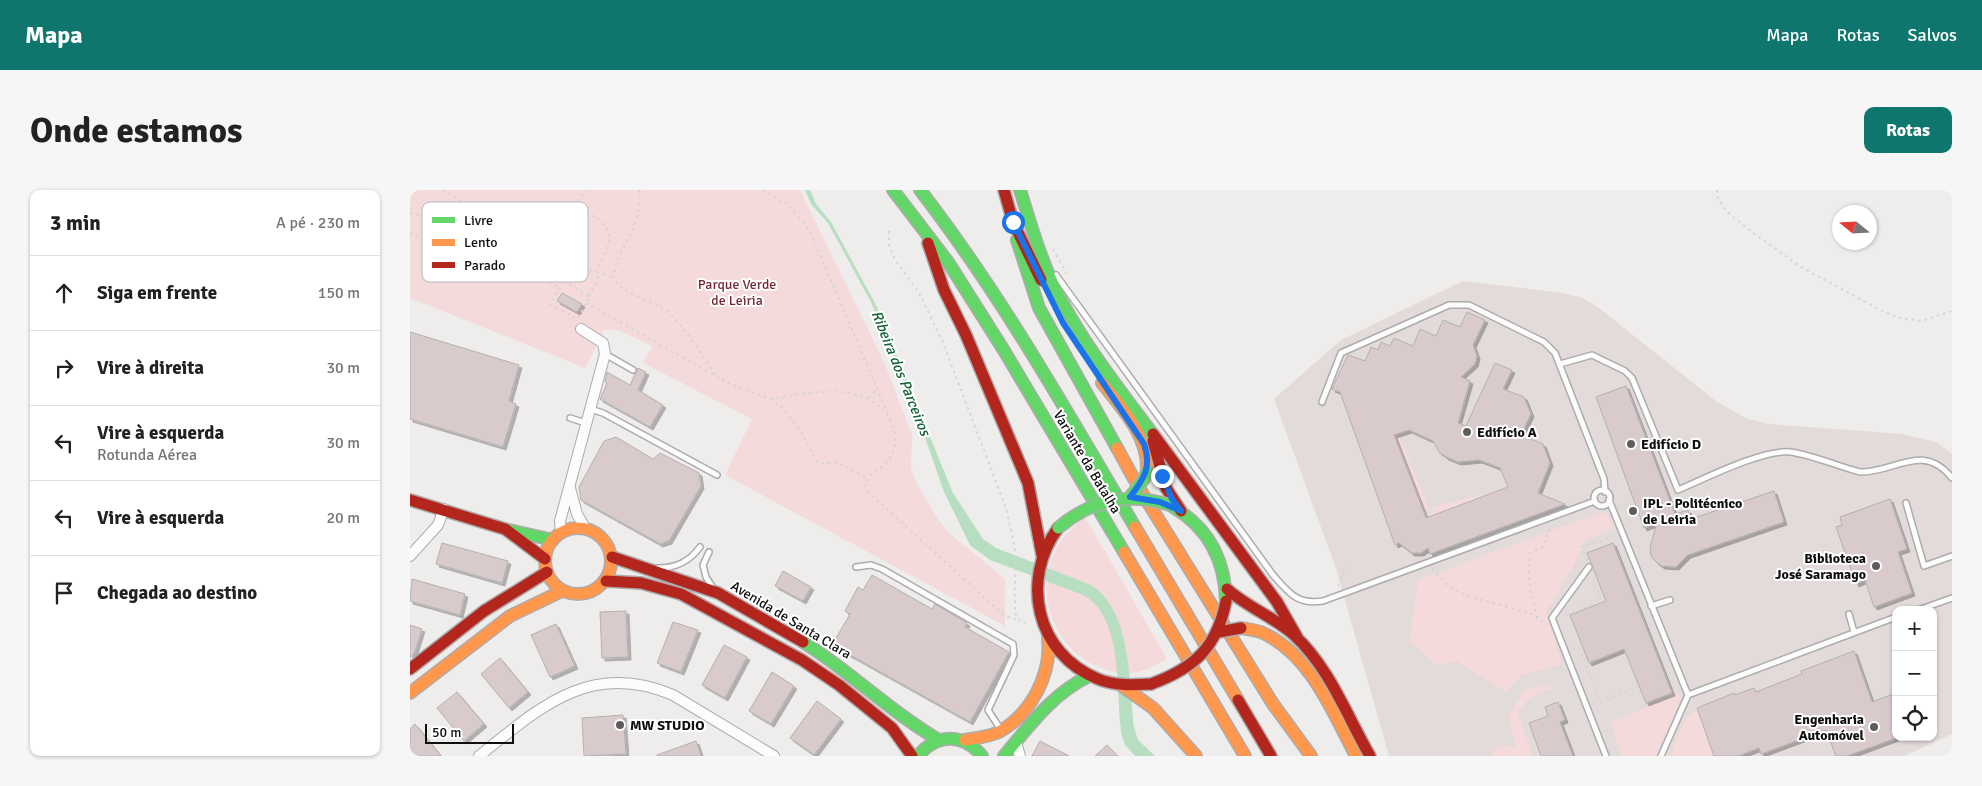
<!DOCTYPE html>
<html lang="pt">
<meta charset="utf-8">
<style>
body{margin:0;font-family:Signika,sans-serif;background:#f6f6f6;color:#222}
.controls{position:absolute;right:15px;bottom:15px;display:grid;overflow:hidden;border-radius:10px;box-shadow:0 1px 4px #0004}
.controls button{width:45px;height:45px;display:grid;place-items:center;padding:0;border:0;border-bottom:1px solid #e0e0e0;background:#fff;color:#222;font:25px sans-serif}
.compass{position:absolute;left:1422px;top:15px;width:45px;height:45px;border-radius:50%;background:#fff;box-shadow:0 1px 4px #0004;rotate:288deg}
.scale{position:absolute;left:15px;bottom:12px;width:89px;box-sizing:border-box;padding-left:5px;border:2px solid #100e0e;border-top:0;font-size:14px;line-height:18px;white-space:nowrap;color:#100e0e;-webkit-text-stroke:4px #fff;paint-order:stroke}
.stop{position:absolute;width:15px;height:15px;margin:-11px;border:4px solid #1a73e8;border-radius:50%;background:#fff}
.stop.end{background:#1a73e8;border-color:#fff;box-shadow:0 1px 5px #0008}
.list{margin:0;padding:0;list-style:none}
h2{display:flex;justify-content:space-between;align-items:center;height:65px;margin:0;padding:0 20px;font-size:21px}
h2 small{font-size:16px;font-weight:400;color:#767676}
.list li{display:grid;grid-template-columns:32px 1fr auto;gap:15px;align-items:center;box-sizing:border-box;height:75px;padding:0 20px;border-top:1px solid #e0e0e0}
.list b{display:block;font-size:19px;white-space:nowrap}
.list p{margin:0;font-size:16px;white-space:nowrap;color:#767676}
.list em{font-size:16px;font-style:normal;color:#767676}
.icon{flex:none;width:28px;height:28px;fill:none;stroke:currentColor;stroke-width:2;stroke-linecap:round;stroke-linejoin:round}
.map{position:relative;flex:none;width:1542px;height:566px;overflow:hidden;border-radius:10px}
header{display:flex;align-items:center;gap:30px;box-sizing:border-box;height:70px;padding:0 25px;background:#0f766e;color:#fff}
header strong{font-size:24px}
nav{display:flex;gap:28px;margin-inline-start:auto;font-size:18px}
.intro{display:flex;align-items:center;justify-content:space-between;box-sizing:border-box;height:120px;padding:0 30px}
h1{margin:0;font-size:35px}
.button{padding:12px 22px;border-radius:10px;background:#0f766e;color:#fff;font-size:18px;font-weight:700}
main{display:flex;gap:30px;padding:0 30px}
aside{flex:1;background:#fff;border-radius:10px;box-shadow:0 1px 4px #0004}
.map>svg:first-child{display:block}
.built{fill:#e3dada;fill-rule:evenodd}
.green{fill:#f5dadb}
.water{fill:#b8dec1}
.building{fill:#d9cbcc;stroke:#b2b0b0;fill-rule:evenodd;filter:url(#shadow)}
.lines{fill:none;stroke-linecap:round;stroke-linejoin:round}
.lane-casing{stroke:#adabab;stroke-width:8}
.street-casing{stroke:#adabab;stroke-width:12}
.fast-casing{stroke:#adabab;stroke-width:14}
.slow-casing{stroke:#adabab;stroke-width:14}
.jam-casing{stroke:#adabab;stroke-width:14}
.path{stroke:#d6d4d4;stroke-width:2;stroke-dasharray:2.5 4;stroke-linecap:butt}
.lane{stroke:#fdfcfc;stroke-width:5}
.street{stroke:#fdfcfc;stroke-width:10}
.fast{stroke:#63d668;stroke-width:11}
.slow{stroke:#ff974d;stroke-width:11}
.jam{stroke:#b3261e;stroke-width:11}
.fast-bridge-casing{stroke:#adabab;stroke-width:14;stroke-linecap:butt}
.jam-bridge-casing{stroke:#adabab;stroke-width:14;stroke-linecap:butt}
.fast-bridge{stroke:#63d668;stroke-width:11}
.jam-bridge{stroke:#b3261e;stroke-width:11}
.route{stroke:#1a73e8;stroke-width:6}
.poi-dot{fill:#5e5c5c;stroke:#fff;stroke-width:2}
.labels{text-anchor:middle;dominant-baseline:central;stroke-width:4;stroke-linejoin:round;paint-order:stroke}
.park-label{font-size:14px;fill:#762733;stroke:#fff}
.poi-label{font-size:14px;font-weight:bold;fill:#100e0e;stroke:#fff;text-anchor:start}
.street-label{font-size:14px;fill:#100e0e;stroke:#fff}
.water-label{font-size:15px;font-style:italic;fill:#126534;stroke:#fff}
.key{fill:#fff;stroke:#b7b7b7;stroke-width:1}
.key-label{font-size:14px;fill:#100e0e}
</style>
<header>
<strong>Mapa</strong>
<nav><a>Mapa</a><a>Rotas</a><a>Salvos</a></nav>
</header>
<div class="intro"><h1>Onde estamos</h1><a class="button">Rotas</a></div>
<main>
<aside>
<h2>3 min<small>A pé · 230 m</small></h2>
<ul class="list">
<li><svg class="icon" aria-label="ahead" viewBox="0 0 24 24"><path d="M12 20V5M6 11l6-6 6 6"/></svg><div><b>Siga em frente</b></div><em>150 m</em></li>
<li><svg class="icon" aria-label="right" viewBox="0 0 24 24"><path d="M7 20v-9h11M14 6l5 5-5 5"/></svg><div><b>Vire à direita</b></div><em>30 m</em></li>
<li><svg class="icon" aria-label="left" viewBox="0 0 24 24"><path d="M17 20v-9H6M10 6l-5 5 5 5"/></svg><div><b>Vire à esquerda</b><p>Rotunda Aérea</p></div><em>30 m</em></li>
<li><svg class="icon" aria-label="left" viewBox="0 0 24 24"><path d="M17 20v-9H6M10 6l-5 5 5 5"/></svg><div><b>Vire à esquerda</b></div><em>20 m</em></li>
<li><svg class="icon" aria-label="arrive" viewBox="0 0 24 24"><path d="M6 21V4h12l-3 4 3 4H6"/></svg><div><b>Chegada ao destino</b></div></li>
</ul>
</aside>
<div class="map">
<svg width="1542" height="566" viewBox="0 0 1542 566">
<defs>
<filter id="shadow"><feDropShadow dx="3" dy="3" stdDeviation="0" flood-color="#0004"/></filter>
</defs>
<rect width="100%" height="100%" fill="#efecec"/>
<path class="built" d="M1053,91L1153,103L1173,108L1189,118L1307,212L1338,229L1359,234L1492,244L1526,252L1542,264V544L1494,566H979L926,378L864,209L931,150ZM1486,420H1523V547H1486Z"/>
<path class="green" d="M0,0H390L474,172L502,245L501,278L507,294L527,328L539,343L595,389V436L315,285L342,229L233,173L242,156L208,140H194L175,178L0,108Z
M988,243L1018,317L1014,323L984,245Z
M1090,300L1020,326L1022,317Z
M1192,322L1198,325L1203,338L1174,351L1165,373L1136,422L1152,474L1111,485L1096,502L1047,471L1027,476L1000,451L1008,390Z
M675,327L757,469C746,475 734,482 721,483C709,484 695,480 684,475C638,453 621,389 653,348C660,340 668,333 675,327Z
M1137,495L1143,499C1125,504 1116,507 1108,524L1123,566H1080L1089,555L1106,557L1098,527L1114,501Z
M1269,503L1271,508L1245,566H1212L1200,533Z
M1287,518L1304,566H1260L1276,528Z"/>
<path class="water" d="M395,0H400L406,14L421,32L466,115L543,303L573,349L586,358L681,395C722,421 719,493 724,537L728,550L745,566H725L715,555L712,546C705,505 715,427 673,405L580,370L560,355L534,302L509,230L462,114L418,33L401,14Z"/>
<path class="building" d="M152,103L172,114L167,122L147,111Z
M1057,122L1075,130L1063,155L1067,166L1065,174L1051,187L1060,191L1048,233L1056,236L1085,173L1102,180L1093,199L1114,207L1121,224L1111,245L1133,254L1140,273L1128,303L1155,314L1020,364L1018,358L1011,363H1002L989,353L985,355L930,202L922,199L938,165L955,171L961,157L968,160L971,152L980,156L984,148L1003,156L1010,139L1026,146L1033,130L1050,137ZM999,240L1023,251L1029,262L1036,267L1048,272L1069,270L1090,278L1098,297L1016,328L984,245Z
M0,142L109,175L99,211L106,214L93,257L0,229Z
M228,178L236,182L228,200L253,215L240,237L190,209L197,193L195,192L197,182L220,195Z
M1216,196L1265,324L1278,320L1281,329L1364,301L1374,332L1278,365L1266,377L1252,376L1246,372L1241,366L1240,357L1247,333L1234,338L1186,207Z
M206,247L243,269L250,263L289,283L291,296L259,351L250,354L171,310L169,297L194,251Z
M1480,309L1497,359L1488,362L1502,403L1464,417L1455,390L1446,394L1426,337L1432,335L1430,327Z
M32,353L98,371L92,393L26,374Z
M1203,353L1262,503L1236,513L1214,459L1179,473L1160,425L1196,411L1177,363Z
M373,381L401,397L393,411L365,396Z
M462,385L522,419L525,414L557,433L555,437L599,462L560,532L422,455L440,424L435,421L448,397L453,400Z
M2,389L55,404L50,425L0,411Z
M216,421L218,467L192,468L190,422Z
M263,432L288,440L271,482L247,473Z
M146,434L165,476L140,487L121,445Z
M0,435L12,439L4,464L0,468Z
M314,455L337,467L315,508L292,495Z
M1444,461L1462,512L1486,503V548L1437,566H1426L1416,540L1351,564L1349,558L1328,566H1304L1287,518L1324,503L1325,505L1344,498L1346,502L1392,484L1391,481Z
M90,468L118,502L99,518L71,484Z
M362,482L384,496L361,534L339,521Z
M47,502L74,534L54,551L27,518Z
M407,511L431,529L404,565L380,548Z
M1148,512L1155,530L1150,532L1163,566H1131L1119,533L1138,526L1135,517Z
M213,525L216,564L174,566L172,528Z
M5,534L31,566H0V539Z
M286,551L291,566H247V565Z
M630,551L659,566H622Z
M697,555L708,566H685Z"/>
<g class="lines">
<defs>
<path id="lane" d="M646,85L863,385C879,403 887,415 913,411L1185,311
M195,164L223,180
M1150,174L1182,165L1215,181L1222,188L1268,300C1294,289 1353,259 1380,262C1403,265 1427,276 1450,282C1484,283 1513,251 1542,288
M912,212L931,163L1039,115H1059L1134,152L1145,163L1194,289L1195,302
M180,219L193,223L307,285
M160,228L176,233
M1184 308a8 8 0 1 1 16 0a8 8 0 1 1-16 0Z
M1199,310L1278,505
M1496,313L1514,376L1542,366
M299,362L293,375L296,387L303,398
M446,377L461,375L472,379L603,454L604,465L578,520L591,540
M1179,377L1142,428L1196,566
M248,378C266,378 279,372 290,357
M1241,416L1260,410
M1508,420L1542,408
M1439,424L1444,442
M1251,566L1278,505L1486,427"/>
<path id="street" d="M160,298L167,324L175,338
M151,342L150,331L195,164L193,153L171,139
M0,366L28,335L34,319
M606,552L610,566
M69,566C130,517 181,470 263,505L364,566"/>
<path id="fast" d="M483,0L538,72L593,159L714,362
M510,0C592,106 657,222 725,337
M610,0C622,38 632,75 651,110C676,157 709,199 741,242L743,251
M607,50L629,118L707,258
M763,317C799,338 815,370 816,411
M99,340L143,350
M393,452C440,481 479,521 527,549
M508,566C527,543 553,543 572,566
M594,566C620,535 642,504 679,486"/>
<path id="slow" d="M692,193C712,218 739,247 737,281
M707,258L729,298L863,514L901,566
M725,337L828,510
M135 371a33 33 0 1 1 66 0a33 33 0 1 1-66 0Z
M714,362L835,566
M831,438C838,439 847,440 853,443C901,465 923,523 946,566
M712,496L743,518L786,566
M0,503L100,426L152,401
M555,550C566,548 578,547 589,542C621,524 642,484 638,448"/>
<path id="jam" d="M594,0L603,32L631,90
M518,53L534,100L556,145L618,293L632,365
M743,244L867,412L887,447
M743,251L756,298L771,321
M0,310L95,339L135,369
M648,338C610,390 626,464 688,489C705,496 723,495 741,494
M202,367L308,403L393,452
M196,391L231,393L271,404L392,470L429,495L482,538L502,566
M817,399C837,417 864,427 884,445C919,477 937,526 960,566
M0,479L74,421L137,382
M828,510L861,566"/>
</defs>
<use href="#lane" class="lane-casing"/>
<use href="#street" class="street-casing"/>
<use href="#fast" class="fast-casing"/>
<use href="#slow" class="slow-casing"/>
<use href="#jam" class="jam-casing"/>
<path class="path" d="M32,0L163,75L203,87
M229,0C234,36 209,54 203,87C213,106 242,109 258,122C277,139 291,163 305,185
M352,0L378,15L400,41L478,224
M1307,0V6L1316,21L1342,42L1391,77L1470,120L1489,128L1511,131L1542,121
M165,15C203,37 209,42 185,82
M0,23L25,30L150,98
M479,41V56L486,71L508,101L532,150L596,318L605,358V423L611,432L618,433
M0,43L44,67
M643,59L656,83
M76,74L84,62
M131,75L155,89
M125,84L165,15L177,0
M154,91L180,107L167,129L140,114L163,75
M179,106L190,84
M176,113L320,194L360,209L370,216L389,238L407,272L411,274L427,272L456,288
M459,208L467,199
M360,209C398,203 462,188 482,234C487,245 487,256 481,267C473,281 452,283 456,300L595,426L610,431
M1177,370L1172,357L1204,346
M1022,379L1038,396L1057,406L1120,423L1136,435
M928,396L936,378
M1156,425L1191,410L1182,386
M1128,428C1120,406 1117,386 1120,363L1133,357L1140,338
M1163,459L1169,457L1191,512L1228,497L1235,516"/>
<use href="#lane" class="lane"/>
<use href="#street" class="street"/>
<use href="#fast" class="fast"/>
<use href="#slow" class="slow"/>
<use href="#jam" class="jam"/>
<defs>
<path id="fast-bridge" d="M720,307L734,289L737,281
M648,338C682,309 718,302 760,315"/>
<path id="jam-bridge" d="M809,442L831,438
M741,494C785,478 807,457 816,411"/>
</defs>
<use href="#fast-bridge" class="fast-bridge-casing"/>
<use href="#jam-bridge" class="jam-bridge-casing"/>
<use href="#fast-bridge" class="fast-bridge"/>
<use href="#jam-bridge" class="jam-bridge"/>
</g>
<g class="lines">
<path class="route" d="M603,32L653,133L734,254C742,277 734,289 720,307L750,312L771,321L762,309L752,286"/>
</g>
<g class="poi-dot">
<circle cx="1057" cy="242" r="5"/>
<circle cx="1221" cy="254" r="5"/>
<circle cx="1223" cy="321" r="5"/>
<circle cx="1466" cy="376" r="5"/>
<circle cx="210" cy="535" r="5"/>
<circle cx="1464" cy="537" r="5"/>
</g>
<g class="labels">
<g class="park-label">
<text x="327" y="94">Parque Verde<tspan x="327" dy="16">de Leiria</tspan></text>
</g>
<g class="poi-label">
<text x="1067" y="242">Edifício A</text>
<text x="1231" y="254">Edifício D</text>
<text x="1233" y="313">IPL - Politécnico<tspan x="1233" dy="16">de Leiria</tspan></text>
<text x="1456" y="368" text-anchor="end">Biblioteca<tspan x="1456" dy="16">José Saramago</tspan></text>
<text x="1454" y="529" text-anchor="end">Engenharia<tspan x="1454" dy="16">Automóvel</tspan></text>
<text x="220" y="535">MW STUDIO</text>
</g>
<g class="street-label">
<text transform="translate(677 272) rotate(59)">Variante da Batalha</text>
<text transform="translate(381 430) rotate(31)">Avenida de Santa Clara</text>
</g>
<g class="water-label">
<text transform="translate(491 183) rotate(68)">Ribeira dos Parceiros</text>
</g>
</g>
<rect x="12" y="12" width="166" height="80" rx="8" class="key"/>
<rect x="22" y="27" width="23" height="6" fill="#63d668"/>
<rect x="22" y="49" width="23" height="7" fill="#ff974d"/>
<rect x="22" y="72" width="23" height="6" fill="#b3261e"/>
<g class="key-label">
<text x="54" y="35">Livre</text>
<text x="54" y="57">Lento</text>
<text x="54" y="80">Parado</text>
</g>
</svg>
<div class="controls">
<button>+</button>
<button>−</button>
<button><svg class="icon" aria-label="locate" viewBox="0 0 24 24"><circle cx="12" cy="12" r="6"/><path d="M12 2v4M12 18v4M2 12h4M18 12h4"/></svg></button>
</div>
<svg class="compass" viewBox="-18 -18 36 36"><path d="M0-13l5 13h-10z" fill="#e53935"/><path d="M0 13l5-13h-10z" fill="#767676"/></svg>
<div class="scale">50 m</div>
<div class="stop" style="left:603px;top:32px"></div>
<div class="stop end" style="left:752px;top:286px"></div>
</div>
</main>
